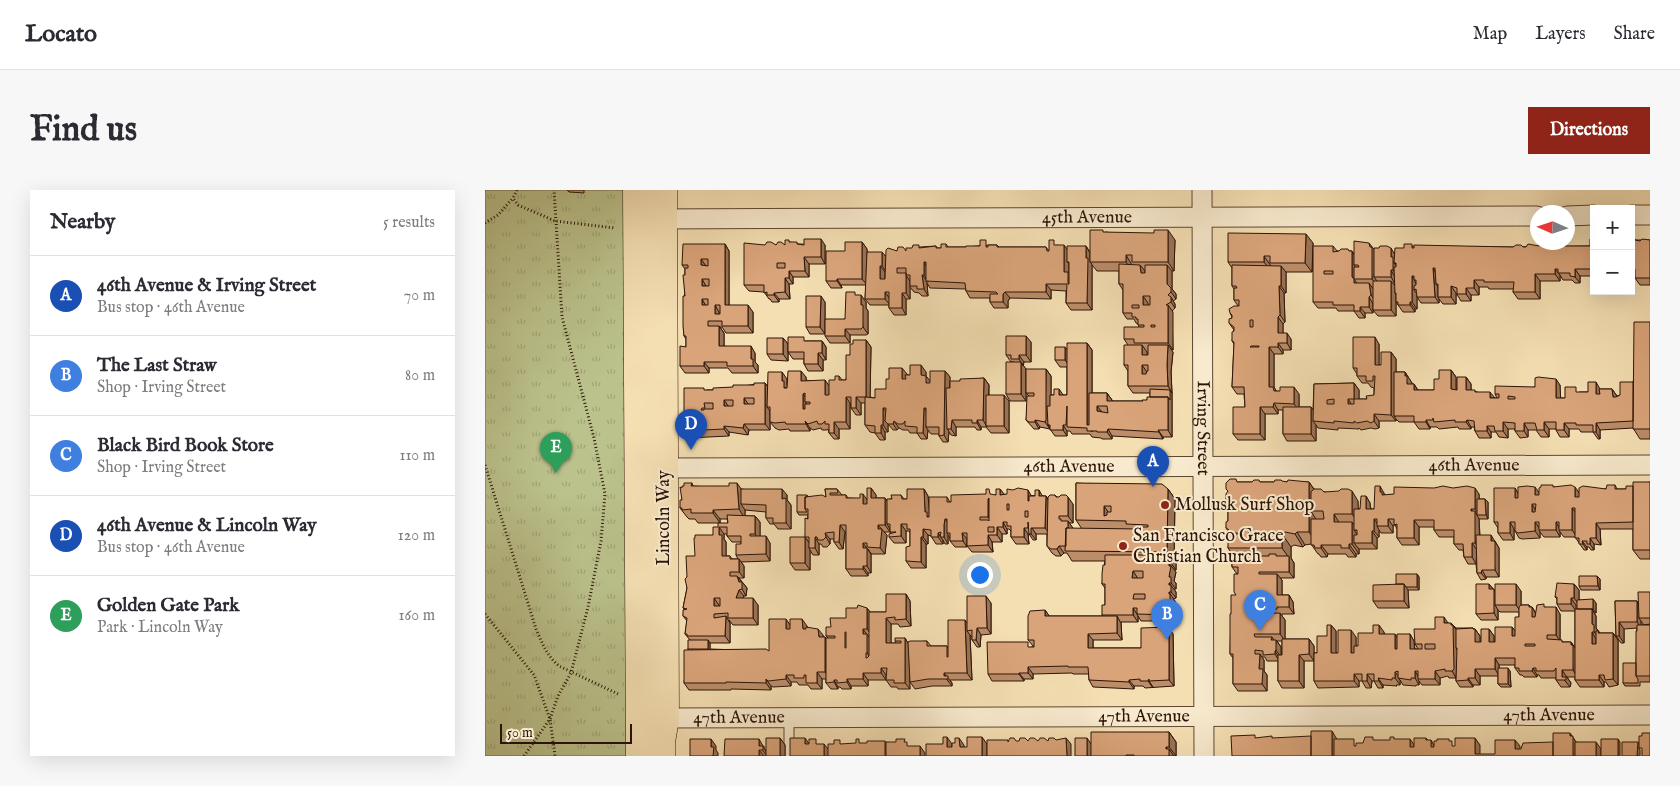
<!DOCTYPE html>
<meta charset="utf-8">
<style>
body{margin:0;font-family:"IM FELL English",serif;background:#f7f7f7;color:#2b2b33}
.controls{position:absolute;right:15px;top:15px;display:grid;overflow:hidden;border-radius:0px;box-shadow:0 5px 20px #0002}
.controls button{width:45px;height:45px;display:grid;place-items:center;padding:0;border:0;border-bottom:1px solid #e1e1e2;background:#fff;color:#2b2b33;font:25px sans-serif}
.compass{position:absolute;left:1045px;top:15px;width:45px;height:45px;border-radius:50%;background:#fff;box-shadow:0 5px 20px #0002;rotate:273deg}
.scale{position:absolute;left:15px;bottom:12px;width:132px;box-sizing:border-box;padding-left:5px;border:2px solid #2c1407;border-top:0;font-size:14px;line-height:18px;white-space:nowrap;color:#2c1407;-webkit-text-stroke:4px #f8eace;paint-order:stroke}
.you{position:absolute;left:494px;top:384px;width:18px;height:18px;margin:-12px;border:4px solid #fff;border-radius:50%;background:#1a73e8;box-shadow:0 0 0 8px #1a73e833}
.badge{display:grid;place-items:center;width:32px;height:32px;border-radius:50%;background:#8f2418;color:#fff;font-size:16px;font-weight:700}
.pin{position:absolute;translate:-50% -41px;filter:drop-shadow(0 1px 2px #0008)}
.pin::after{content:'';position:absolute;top:26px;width:18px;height:15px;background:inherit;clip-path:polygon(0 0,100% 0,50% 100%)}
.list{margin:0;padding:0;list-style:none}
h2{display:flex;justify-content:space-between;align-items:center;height:65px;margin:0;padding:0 20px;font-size:21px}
h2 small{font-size:16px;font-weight:400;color:#7c7c81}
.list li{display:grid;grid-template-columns:32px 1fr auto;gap:15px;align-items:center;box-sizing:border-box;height:80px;padding:0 20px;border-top:1px solid #e1e1e2}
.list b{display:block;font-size:19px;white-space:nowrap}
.list p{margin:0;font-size:16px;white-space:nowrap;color:#7c7c81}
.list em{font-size:16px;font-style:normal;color:#7c7c81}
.map{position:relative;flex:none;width:1165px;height:566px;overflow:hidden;border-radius:0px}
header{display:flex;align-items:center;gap:30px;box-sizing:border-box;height:70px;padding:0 25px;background:#fff;border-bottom:1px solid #e1e1e2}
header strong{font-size:24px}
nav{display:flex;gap:28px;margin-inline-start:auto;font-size:18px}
.intro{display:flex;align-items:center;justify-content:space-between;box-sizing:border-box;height:120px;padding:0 30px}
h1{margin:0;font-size:35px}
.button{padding:12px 22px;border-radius:0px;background:#8f2418;color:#fff;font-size:18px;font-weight:700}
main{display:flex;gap:30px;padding:0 30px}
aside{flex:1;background:#fff;border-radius:0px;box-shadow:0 5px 20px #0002}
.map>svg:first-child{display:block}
.park{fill:url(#park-tufts);stroke:#746b4a}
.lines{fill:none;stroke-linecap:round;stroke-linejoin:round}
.lane-casing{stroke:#5e4732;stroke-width:11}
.street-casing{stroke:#5e4732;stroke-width:21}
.primary-casing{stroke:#2c1407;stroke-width:29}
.path{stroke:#2c1407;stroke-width:3;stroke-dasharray:1 2.5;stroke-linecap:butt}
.lane{stroke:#f8eace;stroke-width:9}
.street{stroke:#f8eace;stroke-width:19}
.primary{stroke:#f4dfb3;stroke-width:28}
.wall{fill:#bb8d69;stroke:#2c1407;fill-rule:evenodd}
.shaded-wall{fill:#997355;stroke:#2c1407}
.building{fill:#daa47a;stroke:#2c1407;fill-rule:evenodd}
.poi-dot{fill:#8f2418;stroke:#f8eace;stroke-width:2}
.labels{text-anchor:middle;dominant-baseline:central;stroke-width:4;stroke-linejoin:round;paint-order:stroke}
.street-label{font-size:18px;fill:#2c1407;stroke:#f8eace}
.poi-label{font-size:18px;fill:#2c1407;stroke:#f8eace;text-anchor:start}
</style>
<header>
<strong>Locato</strong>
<nav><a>Map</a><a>Layers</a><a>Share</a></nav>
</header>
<div class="intro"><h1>Find us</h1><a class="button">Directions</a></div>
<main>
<aside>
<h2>Nearby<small>5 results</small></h2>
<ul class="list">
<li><span class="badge" style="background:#1a4fb4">A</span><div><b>46th Avenue &amp; Irving Street</b><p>Bus stop · 46th Avenue</p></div><em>70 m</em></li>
<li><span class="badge" style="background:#3f7fe0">B</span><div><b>The Last Straw</b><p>Shop · Irving Street</p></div><em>80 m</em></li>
<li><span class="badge" style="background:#3f7fe0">C</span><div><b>Black Bird Book Store</b><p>Shop · Irving Street</p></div><em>110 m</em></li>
<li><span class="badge" style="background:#1a4fb4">D</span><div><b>46th Avenue &amp; Lincoln Way</b><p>Bus stop · 46th Avenue</p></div><em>120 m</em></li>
<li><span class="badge" style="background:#2e9e5b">E</span><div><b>Golden Gate Park</b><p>Park · Lincoln Way</p></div><em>160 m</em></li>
</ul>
</aside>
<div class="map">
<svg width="1165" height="566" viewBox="0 0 1165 566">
<defs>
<pattern id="park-tufts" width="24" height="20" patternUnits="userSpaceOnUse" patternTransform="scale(1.25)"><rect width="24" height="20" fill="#bbc28c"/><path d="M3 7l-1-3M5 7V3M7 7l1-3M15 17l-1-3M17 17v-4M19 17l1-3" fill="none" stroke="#a1a677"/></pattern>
</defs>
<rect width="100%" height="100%" fill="#f4dfb3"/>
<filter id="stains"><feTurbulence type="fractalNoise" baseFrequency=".004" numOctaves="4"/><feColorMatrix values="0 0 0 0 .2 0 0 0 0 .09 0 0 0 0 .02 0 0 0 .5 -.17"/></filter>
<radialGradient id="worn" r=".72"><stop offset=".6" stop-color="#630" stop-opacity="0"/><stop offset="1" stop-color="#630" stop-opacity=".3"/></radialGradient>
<path class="park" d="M0,0H140L142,566H0Z"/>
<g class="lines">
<defs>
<path id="lane" d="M304,566V528"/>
<g id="street">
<path id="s1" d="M717,0L719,566"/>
<path d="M1146,25H1165"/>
<path d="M1082,26L1109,25"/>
<path id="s2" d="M166,29L1052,26"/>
<path id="s3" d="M169,278L1165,275"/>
<path id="s4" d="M170,528L1165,525"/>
</g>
<path id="primary" d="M152,0L155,566
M176,566V552L180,528L178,0"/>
</defs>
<use href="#lane" class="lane-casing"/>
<use href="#street" class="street-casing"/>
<use href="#primary" class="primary-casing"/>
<path class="path" d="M32,0L28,8L33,15L70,31L130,38
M0,33L13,25L28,8
M0,275L51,439C57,453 62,466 74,476L133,504
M0,424L49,485L65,529L70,566
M39,566L65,529L73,506L86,483L103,417L116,351L120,304L109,248L77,127L69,0"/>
<use href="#lane" class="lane"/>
<use href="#street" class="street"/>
<use href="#primary" class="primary"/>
</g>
<path class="wall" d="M82,0H99V3L84,2Z
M620,42L690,50L689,81H687V99L691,104V109L688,111L690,114V118L687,121L688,160H686L688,162L686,182L687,203V247H678V249L627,246V249H617L616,248L607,247L605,244H587L585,241H582V246H570L565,239L555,237L554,239H549L541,230L544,206L541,203L561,179L566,186V205H582V177H575L570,170L582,160L602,153L607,160V203H622L627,210V211H658L662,210L665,207V203H648L643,196V181L639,175L643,155L639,149L654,137L653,134L651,133L649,129H642L638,123V100L634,94V81H612L607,75V120H586L581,113V101L566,100V109L525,108L523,111V118H509L505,112V108H485L481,101V99L445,98L442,93L443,106H437L434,103L429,102L425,97V109H421V125H409L404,118V115H385L380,109L381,95H356L357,98H346L341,91L360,61L377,52L382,59V62L401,66L412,61H421L435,57L451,56L452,58H456L461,54L463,57H481L504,55H512L514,57H561L564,61L572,55L582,60L601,56L605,62Z
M1109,49V86H1095V93H1090L1087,90H1078L1075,85V91H1055V109H1033L1028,102L1029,99H1004L1003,97H994V105H986V111H976L971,103V114H958L954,109V113H936L932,107V119H930V122H918L911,112V105V126H893L888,120V123H880V128H874L869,121H853L851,118H833L828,112L848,56L852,61H867L869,65L889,59L909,63L919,58L929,56L1028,57L1105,56Z
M1146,49L1151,50H1165V95H1155L1150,88V86H1146Z
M305,52L314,54L340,55V74H324V87H308V94H304L305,109H294V112H287L285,109H284L279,102L264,101L259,95L291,55H300Z
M828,53L827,82H801V103H799L800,132L798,134V143L806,149V160H798V164H789V197L791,201L814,204V217H826L828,221L829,194L869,193L874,200V209H882L889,205V198L886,197L883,193H877L872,186V184L868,178L894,154V175H896L906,162L911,169V182H920L927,193V194H929L933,200H949L954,189L966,180L971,187V200H972L981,187L986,194V200L1010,208H1012L1010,204L1050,197L1075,195V208H1080L1095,202H1103L1115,199H1127L1132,206L1135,205L1148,192L1165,132V249H1155L1148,238L1115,240V249H1113L1108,242H1096L1094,239H1084V247H1075L1071,240V239H1064V247H1056L1051,240H1043V247L1035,248L1030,241V239H1023V248L1014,247L1011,242H1006V248H994L990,241L989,237H986V239H974L973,237L954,239L952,237H945V239H934L929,232H914L911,229V231H894V238L890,239L886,238L876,240L874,238V239L853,238V240L833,238L831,235V251H802L798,244V220H793V224H780V250H753L748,244L760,217L759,204H752L747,197L749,154L747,151L749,140L744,133L747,127L745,123L753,116L749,110V99L747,96V78L743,72Z
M240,54L244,61V115L268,122V143H241L237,137H235L239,143V156L270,163V172L273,175V183H247L243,178H224V183H200L195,176L201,157V149L199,146L200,79L197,75Z
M372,105L381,112V118L383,121V144L381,145H365V153H345L340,146L360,129Z
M340,112V144H325L321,137Z
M298,148L303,154L321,151H337L341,157V170H338V181H323L319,174V169H308L303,162V171L286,170L282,164Z
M381,150L386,157L385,207L390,208L401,199L404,189L422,184V185H425L441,182V186L445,192L460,181L465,187L464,198L475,191L499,188L504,195V205L524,211V243H506L501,237H496V240H492L490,237H471V246L466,245L464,242L463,252H458L454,246V244H446L443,240L442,249H436L432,243H425L423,240H418L414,238L412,240H408L403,234V242H400V250H395L390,243L385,242L380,235V213H376V225H371L366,218L365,213V239H354V249H349L344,243L343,239L342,240H337L336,238L328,240L325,238V241H305L304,239L294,240L290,238L285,232V221V240H264L263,245L244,242V246L203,248L199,241L221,200H228L280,193L282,196L302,189V196L321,187V190L344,196L354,186L357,190H361L365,165L368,154Z
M546,152V172H539L538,176L541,179V211H525L521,204L529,172H526L521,165Z
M752,292H824L829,299L873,311V319H875L881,306L885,313L886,319H889L899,303V305L994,304V309H1000L1003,312V329H994L995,345L1010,351L1014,358V387H1001V389L996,390L992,383L991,374H983L979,367L978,360H974L969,354V347H954L949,340V337H934V355H917L912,348V339L910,335L908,336V343H896L894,340V347L892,348V359H874V364H871V367H863L861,364H843L842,367H836L834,364H833L826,354L820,355L818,357L809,355L806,357V368L809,373V388H795L797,390V405H804L808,412L809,424H797V426L800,430V449H824L829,456V463H832L842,446L846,435L851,441V463H853L871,447V456H873L888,443L899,442V444L912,447L925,444L929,451L930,459H933L930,454L950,439L963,433L968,435L971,438H988L989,439H990L995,446V452H996L1004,439L1009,446V452H1010L1027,437L1030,442L1034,427V422H1015L1013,420V430H996L991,424L1004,394L1010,401H1036V415H1044L1045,417H1047L1051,423L1061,417L1075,424V450L1078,452H1086L1090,458V421H1076L1072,414V409L1070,407L1089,394L1094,400V410L1111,413V423H1109L1111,426V438L1115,443H1128L1133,450V495L1124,497L1121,492H1119V497H1095L1090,490V487H1082L1086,493L1085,497H1076L1071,490V488H1056L1054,485H1052V487H1039L1037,485H1035L1030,478V475H1014V478L1025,481L1026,497H1016L1013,494V486H995V495H988V497H975L971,491V488H964L963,486L955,488V495H937L934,491V495H931V496L918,495L915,490V495H911L912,496L898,495V498H893L889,491H887L886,498H881L877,491H874V497L833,498L829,491V471H819V498H797L793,491V471H782L780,467H777L779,470V481L782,485V501H753L748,494V468L745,464L746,424L751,405L753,384H752L747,377V364L743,358L745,344L741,338L743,331V312L741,309ZM792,451H797V465H796V457Z
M1165,292V369H1155L1148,360V339H1115L1116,355L1109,354V360H1106L1104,357H1102V360H1099L1090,347H1079L1075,342V347H1059L1055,342V348L1037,349L1034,348L1029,339V350H1018L1013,343V338L1009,332L1030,298L1033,303L1054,302L1069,297L1094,302L1121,299L1130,295L1132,299H1141Z
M207,293L208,296L256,299L302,305V310L306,315V339H293L289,334H285L281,328V322L260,320V326H270L275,332V346L285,353V371L256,372L259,376V388H254L262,398L261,406H259L258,408L273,415V435H248L244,430L245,433V453H225V459L284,461L305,434L322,436V437L338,445V447H340L341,449L343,448L341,446L346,437L382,418L385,422H401L421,404L425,411L426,436L415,437L413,434H406V453H411L410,451L420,448L423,453L442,451L446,456H462L463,458L482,433L506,413V444L496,445L495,457H492L487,450V447L485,445L487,490H465L467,493V496H447L430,499L425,492L424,484L425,499H413L412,497H406L401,490V485V490H383V496H366V499H357L355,497H353V499H346L341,493V489H337V499H326L323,495H314L312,492H306V496L288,497L286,496V500L246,499V500H204L199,493L203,459L205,450L200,444L202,431L198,426L199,419L198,418L202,398V387L210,366L228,345L233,337L243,333L242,329H235V333H213L210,329H204L202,327L195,318L197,310V298L199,296ZM239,344H242V346L247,352H256V354L251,365L253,369H247L245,366H241V352L239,349Z
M591,293L683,299L690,309L689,371L691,373V380H689L691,382L689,391L691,393V399H689L691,402V408L688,409L690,411V431H656L653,426V432H636V433L637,450H608V458H656L688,444L689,496L660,498L658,496H649V499L608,497L604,490V484H588L587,483L548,484V489H539V491H507L503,484L546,457H549L548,456L543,450L560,420L564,426H618L617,425L620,415V398L617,394L620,371H587L582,363H579L576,366H571L567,363L562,356V344H551V350H548L544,344H543L544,354H531L526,347V341L524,339H522V344H517V352H507L508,362H487L482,356V357H470L465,351V348L463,345V354H460L458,350V354H451L446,346L443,345V354H441V378H426L421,371L425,356V343L424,341H421V353H409L404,347L406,343L405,342H399L402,345L400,364H386L383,359L386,364V383H383V386H366L361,379V342H360L358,359H354L349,352V349H345V354L342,357H338L336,354H334V365H328L325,360V380H310L305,373L324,353L320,347L323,325H314L312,322L322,305L323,307H341L340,299H352L357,305H361L363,308L382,309L386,298L391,305V308H400L402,310L416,305L419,309H422L439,299L443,306L444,319L462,307L465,312L511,305L515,299L519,305L561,306L563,309L570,305L572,307L588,314V333H584L588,339H597L591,330Z
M932,384L934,387V400H923L924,418H893L888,411L911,394Z
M1115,389V400H1096L1094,396Z
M1165,402V434L1159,435L1156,431V435H1165V492H1155V496H1140L1138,493L1151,473L1152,438L1139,439V453H1136L1131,446L1130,411H1152L1153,414Z
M684,542L691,552V566H590L606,553Z
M295,548L300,555V566H239L279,556V558L281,561Z"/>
<path class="shaded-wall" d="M683,40L690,50L689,81L683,72Z
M821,44L828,53L827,82L820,73Z
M336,49L340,55V74L336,67Z
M377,52L382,59V95L377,89Z
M884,53L892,63L889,87L892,91V96L887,89Z
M240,54L244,61V122L240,115Z
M579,55L584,62L582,72L584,73V83L587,89V100L583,94L579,82Z
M601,56L605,63V72L607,74V120L602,113Z
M906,58L910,65L911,73L910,74L909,73L913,78V87L908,80L906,67Z
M867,61L871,68L869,75L871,78L869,89L874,96L869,93L867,87Z
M397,62L402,68V83L397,76Z
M641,65L647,75V81L641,72Z
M779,66L786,76V82L779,72Z
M319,67L324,74V87L320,81Z
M216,69L221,76L216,75Z
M439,72L443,79V92L439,85Z
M655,75L660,81V90L656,83Z
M682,75L687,81V99L691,104V109L686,102L682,94Z
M395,76L400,82V96L395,89Z
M796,76L801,82V103L796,96Z
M948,78L952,85L951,94L953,97V107L954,109V113L950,107Z
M1070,79L1075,85V91L1070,84Z
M1090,79L1095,86V93L1090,87Z
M906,80L910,87V94L906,87Z
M304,81L308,87V94L304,88Z
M1050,84L1055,91V109L1050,102Z
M421,85L425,91V109L421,103Z
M437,85L442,91H441L442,93L443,106L439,99Z
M927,86L930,90H929L932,95L931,99L929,100L932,104V119L927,112Z
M300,88L304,94L305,109L300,102Z
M217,89L221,96H217Z
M352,89L356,95L357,98L352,91Z
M989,90L994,97V105L989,98Z
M906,91L911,97L910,103L911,105V126L906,120Z
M884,93L889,100L891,112L886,105Z
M561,94L566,100V109L561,102Z
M794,96L799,103L800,132L795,125Z
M966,96L971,103V114L966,107Z
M981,98L986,105V111L981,104Z
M400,102L405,109V115L400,109Z
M520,102L525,108L523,111V118L518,112V104Z
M289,103L294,109V112L289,105Z
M417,103L421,109V125L417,118Z
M376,105L381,112V118L383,121V144L378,137L376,115Z
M336,106L340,112V144L335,137Z
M658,106L663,113V121L658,115Z
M686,107L690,114V118L686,112Z
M884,107L888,114V123L884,117Z
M217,109L221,116L217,115Z
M925,112L930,119V122L925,115Z
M230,115L234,122V130L230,124Z
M263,115L268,122V143L263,136Z
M683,115L688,122V160L683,153Z
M875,117L880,123V128L875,121Z
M793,127L798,134V149L793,143Z
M234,136L239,143V163L234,156Z
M360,139L365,145V153L360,146Z
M802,143L806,149V160L802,153Z
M541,146L546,152V172L541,165Z
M890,147L894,154V182L890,175Z
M298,148L303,154V171L298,164Z
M381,150L386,157L385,213L381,207Z
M337,151L341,157V170L337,163Z
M602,153L607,160V242L602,235Z
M793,153L798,160V164L793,157Z
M657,155L662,162V172L657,165Z
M683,155L688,162L686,182L687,203L683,196L682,175Z
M266,156L270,163V172L273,175V183L268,176L266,169Z
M580,157L585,163V177L580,170Z
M784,157L789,164V197L793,204L784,197Z
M906,162L911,169V226H909L911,229V231L906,225Z
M333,163L338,170V181L333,174Z
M534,165L539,172L538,176L534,169Z
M219,172L224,178V183L219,176Z
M536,172L541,179V211L536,204Z
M436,175L441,182V188V186L446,192V199L436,185Z
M657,175L662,182V191L657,184Z
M417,178L422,184V196L417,189Z
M561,179L566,186V236L565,235H563L565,239L560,232Z
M966,180L971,187V206L966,199Z
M316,181L321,187V197L316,191Z
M460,181L465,187L464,239H462L464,241L463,252L459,245Z
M297,182L302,189V195L304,198H299L297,191Z
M920,182L927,193V201L922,194Z
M981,187L986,194V206L981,200Z
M499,188L504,195L502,237L498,230Z
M1071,189L1075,195L1076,215L1071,208Z
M340,190L345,197V212L340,205Z
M1111,192L1115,199V211L1111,204Z
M280,193L285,200L282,217L285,221V240L280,234Z
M869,193L874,200V216L869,209Z
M929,194L933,201L929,200Z
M809,197L814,204V220L809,214Z
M574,199L579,206L574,205Z
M1127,199L1132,206V213L1128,207Z
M685,200L687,203V247L683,240V207Z
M1005,202L1010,208H1005Z
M622,203L627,210V218L622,211Z
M318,204L323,210L320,212L323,215V226L318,219Z
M519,205L524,211V243L519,236Z
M361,207L365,213V239L361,232Z
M371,207L376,213V225L371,218Z
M259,208L264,215L259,214Z
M863,209L867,215L863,214Z
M239,210L244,217L239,216Z
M789,213L793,220V224L788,217Z
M612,216L617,222L612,221Z
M775,217L780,224V250L775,244Z
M826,217L831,224L828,231L831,235V251L826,244Z
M398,218L403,224L400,231L403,234V242L398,235Z
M439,218L444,224L441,237L443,240L442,249L438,243Z
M889,224L894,231V238L889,231Z
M467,230L471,237V246L466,239Z
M492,230L496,237V240L492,233Z
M550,230L555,237L554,239L550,232Z
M941,230L945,237V239L941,232Z
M982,230L986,237V239L981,232Z
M320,231L325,238V241L321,234Z
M409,231L414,238L412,240L408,234Z
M349,232L354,239V249L349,243Z
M1018,232L1023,239V248L1018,241Z
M1059,232L1064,239V247L1059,240Z
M1039,233L1043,240V247L1039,241Z
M1079,233L1084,239V247L1079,240Z
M1111,233L1115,240V249L1111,242Z
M259,234L264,240L263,245L258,238Z
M396,235L400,242V250L396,243Z
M578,235L582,241V246L578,240Z
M239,236L244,242V246L239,239Z
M1002,236L1006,242V248L1002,241Z
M623,239L627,246V249L622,242Z
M673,240L678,247V249L674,242Z
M824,292L832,304L826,321L832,331L833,354L824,342Z
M252,293L259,303L256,314L260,320V329L254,319Z
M895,296L899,303V309L895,302Z
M1050,297L1055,304V312L1050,305Z
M1090,297L1095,304V314L1090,307Z
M386,298L391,305V315L386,308Z
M990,298L994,304L995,325L990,319Z
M1030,298L1034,305V315L1030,308Z
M297,299L302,305V310L306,315V339L301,333L297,309Z
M439,299L443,306L445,326L446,329L442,327L440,322Z
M515,299L520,305H515Z
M683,299L690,309L689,371L691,373V380L686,373V368L682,362Z
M543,300L547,307L548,318L543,311Z
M554,300L558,307L554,306Z
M867,301L873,311L874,334L867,324Z
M378,304L383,311V321L378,314Z
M561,306L565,313V344L560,338Z
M881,306L885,313L886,325L881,319Z
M583,307L588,314V333L583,326Z
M400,308L405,315L402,334L405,339V342L400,335Z
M503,309L507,315L508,334L503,327Z
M1000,309L1003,312V329L1001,325Z
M1047,314L1051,321V329L1047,322Z
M619,316L626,326H619Z
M1087,318L1092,324V347L1087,340Z
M986,319L990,324V321L994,329L995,360L990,353Z
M228,320L235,329V333L228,323Z
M849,324L855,334L849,332Z
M270,326L275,332V351L270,344Z
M460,329L465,336L462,343L463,345V354L459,347V335Z
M889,329L894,336H892L894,340V347L889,341Z
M903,329L908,336V343L903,336Z
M929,330L934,337V355L929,348Z
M583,331L588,338L587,361L582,356Z
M518,332L522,339V344L518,337Z
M543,332L551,344V350L546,344Z
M867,332L874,342L872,340H869L874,347L869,353L874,359V364L867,354Z
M1025,332L1029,339V350L1025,343Z
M1050,332L1055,339L1054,340L1055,342V348L1050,341Z
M1071,332L1075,339L1074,340L1075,342V347L1071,340Z
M1111,333L1115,339L1116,355L1111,348Z
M416,334L421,341V353L416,346Z
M355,335L360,342L358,359L354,352Z
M393,335L402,345L400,364L395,358Z
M234,337L239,344V349L241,352V372L237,366L234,345Z
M512,337L517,344V352L512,345Z
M539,338L543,344L544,354L539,347Z
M438,339L443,345V354L438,347Z
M887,341L892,348V359L887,353Z
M812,342L820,355L818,357L810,344Z
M340,343L345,349V354L341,347Z
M453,343L458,350V354L453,347Z
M477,343L482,349V357L478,351Z
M797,344L806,357V368L809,373V388L804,382V368L797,358Z
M503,345L507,352L508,362L503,355Z
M1006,345L1014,358V387L1010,380Z
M281,346L285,353V371L281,364Z
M320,347L325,354L324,358L325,360V380L320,373Z
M330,347L334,354V365L330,358Z
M436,347L441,354V378L436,372Z
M1105,348L1109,354V360L1105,354Z
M1097,351L1102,357V360L1098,354Z
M378,353L386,364V383L382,376L378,358Z
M987,353L992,360L991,374L987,367Z
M864,354L871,364V367L864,358Z
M836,355L843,364L842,367L836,358Z
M574,356L579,363L576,366L572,359Z
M254,369L259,376V388L254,382Z
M684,373L691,382L689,391L691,393V399L686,393L684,387Z
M378,376L383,383V386L378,379Z
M997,380L1001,387V389L996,383Z
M648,381L652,387V395L647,388Z
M792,384L797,390V411L792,405Z
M932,384L934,387V400L932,397Z
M252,386L262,398L261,406L257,399Z
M1112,386L1115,389V400L1113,396Z
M684,393L691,402V408L686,402Z
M919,394L923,400L924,418L919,411Z
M1004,394L1013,405L1010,415L1013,420V430L1009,423L1004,399Z
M1031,394L1036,401V422L1031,415Z
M1089,394L1094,400V415L1089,408Z
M254,400L259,406L255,415L251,408Z
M684,402L690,411V431L685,425Z
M421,404L425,411L426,436L421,429Z
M804,405L808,412L809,424L804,417Z
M501,406L506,413V444L502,438Z
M229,408L234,415V422L229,416Z
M268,408L273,415V435L268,428Z
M1086,408L1091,415V421L1086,414Z
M1108,409L1111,413V423L1108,419Z
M1152,411L1156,418L1154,428L1156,431V438L1152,432Z
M1044,415L1047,419V417L1051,424V434L1047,427L1044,417Z
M1071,417L1075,424V451L1071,445Z
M382,418L387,425V446L382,439Z
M648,418L652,424L653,426V432L648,425Z
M1107,419L1111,426V438L1118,448H1114L1109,442L1107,434Z
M560,420L565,427L560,426Z
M795,423L800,430V451L795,444Z
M241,426L245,433V453L240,446Z
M632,426L636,433L637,450L632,443Z
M959,427L963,433H959Z
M401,428L406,434V459L401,453Z
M301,429L306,436V446L301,439Z
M317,429L322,436V446L318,439Z
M480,430L485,437L482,441L485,445L487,490L482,483Z
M1134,432L1139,439V453L1134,446Z
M966,433L973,442L972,458H971L973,461L971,488L967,481Z
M846,435L851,441V470L846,463Z
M894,435L899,442V450L894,444Z
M684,437L688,444L689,496L684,490Z
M1027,437L1032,443V453L1027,446Z
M492,438L496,445L495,457L491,450Z
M988,438L990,441V439L995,446V459L990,452Z
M333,439L338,445L339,454L334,447Z
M378,439L387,451V470L382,463L378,444Z
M1004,439L1009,446V459L1004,452Z
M866,440L871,447V470L866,463Z
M1107,442L1111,449V461L1107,454Z
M1128,443L1133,450V495L1128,489Z
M603,444L608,450V465L603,458Z
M910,444L914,450V465L910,459Z
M925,444L929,451L930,465L925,459Z
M340,447L345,454V489L340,482Z
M787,447L791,454V450L796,457V467L791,460L786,450Z
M420,448L424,455L425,499L420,493Z
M824,449L829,456V471L824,464Z
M223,450L225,453V466L223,463Z
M1086,452L1093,462L1092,487L1088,480Z
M790,461L794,467V471L790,464Z
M775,464L779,470V481L782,485V501L777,494L774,479Z
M814,465L819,471V498L814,491Z
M1010,468L1014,475V486L1010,479Z
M543,477L548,484V489L543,483Z
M396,478L401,485V490L396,483Z
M1023,478L1025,481L1026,497L1023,494Z
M1048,478L1052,485V487L1047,481Z
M990,479L995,486V495L990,488Z
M1077,480L1086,493L1085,497L1077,487Z
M930,481L934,488L933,489L934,491V495L930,488Z
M950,481L955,488V495L950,489Z
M332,482L337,489V499L332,493Z
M910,482L915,488H913L915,490V495L910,488Z
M378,483L383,490V496L378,489Z
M459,483L467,493V496L459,486Z
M534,483L539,489V491L534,484Z
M869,484L874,491V497L869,491Z
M882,484L887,491L886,498L882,491Z
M301,485L306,492V496L301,489Z
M1114,485L1119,492V497L1114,490Z
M893,488L898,495V498L894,491Z
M983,488L988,495V497L983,490Z
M281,489L286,496V500L281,493Z
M362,489L366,496V499L362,492Z
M664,489V491L668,497V498L663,491Z
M349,490L353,497V499L349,492Z
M644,490L649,496V499L644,492Z
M847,541L853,551V566H847Z
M684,542L691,552V566L684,557Z
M1085,543L1094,556V566H1088Z
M462,547L467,554V563L462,557Z
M497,547L502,554V566H497Z
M295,548L300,555V566H295Z
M320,548L325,555L320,554Z
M474,548L479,555L480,563L475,557Z
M581,548L586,554V566H582Z
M602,548L607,555V566H602Z
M941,548L946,554V550L950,557V563L941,550Z
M990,548L995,555V566L990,564Z
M226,549L231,556V560L233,563V566H228L226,557Z
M274,549L282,563V566L274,556Z
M925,549L930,556V563L925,557Z
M1133,549L1135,552V566H1133Z
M1030,550L1035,556V566L1030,559Z
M400,551L404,557V566H400Z
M1111,552L1116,559V566H1111Z
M1153,552L1155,555L1154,558L1155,560V566H1152Z
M339,554L344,560V566H339Z
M435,556L440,563V566H435Z
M681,557L684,561V559L689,566H684L681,559Z
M274,560L279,566H274Z"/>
<path class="building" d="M605,40H618V42L669,43V40H683V72H647V65H641V72H605Z
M743,43L821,44L820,73H785V66H779V72H743Z
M319,49H336V67H319L320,81H304V88H300V102L289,103V105H282V102L279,103V95H259V53L280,55L282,52H286L291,55L293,52H296L300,55V50H304V52H312V54L319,55ZM292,73H300V78H292Z
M1105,49H1109V79H1090V87L1085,86V83H1073V79H1070V84H1050V102H1028L1029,92H999V90H989V98H981V104H972V98L966,96V107H953V94H951L950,78H948L950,107H932L931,99L929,100V96L931,95V90H929V86H927V112H925V115H913V112H911V103H910L909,77H911V73H909L910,58H919V54H927V58H929V55L1028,57L1031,55H1036L1038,57H1041L1043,54L1054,56V53H1069V56H1105Z
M1146,49H1150V50L1155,51L1157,49L1165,50V88H1150V79H1146Z
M495,50H501V57H503V55H512V57H561L562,61H564V50H569V55H579V82H583V94H584V72H582V56H601V68H603L602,113H581L582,94H561V102H520L518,104V112H505V104H513L511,102L481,101L480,93L441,91V72H439V85H437L439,99H432V96H425V85H421V78H412V83H421V103H417V118H404V102H400V109H380L382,62H397V76H395V89H400L401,60L403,58L412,61L413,57H418L421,61V58H427L428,55H434V58L451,56V58H456V54H461V57H481V56H495Z
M869,51L884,53L885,57H887V89H869V77H874L873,75H869Z
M360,52H377V89H352V91H341V61H360Z
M198,54H240V115H263V136H237V131H223V136H234V156H266V169H268V176H242V172H219V176H195V156L201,157V146H199L198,136V106H200L198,85H200V78H203V75H197ZM216,69H223V76L216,75ZM217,89H224V96H217ZM217,109H223V115H217ZM230,115H235V124H230Z
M828,56H848V62L854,61L856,59H863L864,61H867V87L869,89V93H884L886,105L884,107V117H875V121H869V115H848V112H828ZM839,81H848V84H839Z
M895,56H902L906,58V67H908V80H906V87H889V58H894Z
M634,74L655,75L656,83H660V75H682V94L686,98V102L683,105L686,107V112L681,115H683V153H649V149H639V137H659V135H653V129H651V127H647V123H638V94H634ZM658,106H665V115H658ZM647,115H654V118H647ZM666,135H670V137H666Z
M747,75L796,76V96H794L795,125L793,127V143H802V153H793V157H784V197H788L789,201H795V197H809V214L789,213L788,217H775V244H748V217H760L759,197H747L749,152L747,151V142L749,141V137L744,133V129L747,128V125L745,123L744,119L749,116H754V110H749V98H752L751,96H747ZM765,130H768V137H765ZM766,156H774V157H765Z
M888,91H906V120H888Z
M361,102H370V105H376V115H378V137L376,139H360V146H340V129H360Z
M321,106H336L335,137H321Z
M1149,132H1165V239H1148Z
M521,146H541V165H534V169H526V165H521Z
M303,147H319V151H337V163H333V174H319V162H303Z
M868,147H890V175H896V162H906V225L889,224V231L886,233L882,231L872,233L869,231V233L849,231V233L828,231L829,194L869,193V209H882L881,206L889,205L890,186H888V191H881V186H872V178H868ZM849,209V214H842V210ZM863,209H869V214H863Z
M282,148H298V164H282Z
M368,150H381V207H371V218H366V207H361V232H349V243H344V234H340V231L337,234H333L332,231L323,234L320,231L321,234H301L300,232L290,233L285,232V217H282L283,182H297V191H299V198H302L303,181H316V191L340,190V205H344V190H350V186H354V190H361V165H365V154H368ZM320,203V212H325V214H320V219H318V204Z
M582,153H602V235H604V203H622V211H658L657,210H662V207H683V240H673L674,242L623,239L622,242H612V241H602V238L582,237V216L581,235H578V240H565V235H563L562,216H565V205H569V199H574V205H582ZM612,216H622L623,223L612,221Z
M639,155H657V165H663V155H683L682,175L683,196H643V175H639ZM657,175H663V181H662L661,184H657Z
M570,157H580V170H570Z
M521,172H536V204H521Z
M425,175H436V185L441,186V193H445V181H460L459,245L454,246V237H441V218H439L438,243H432V237L420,236V231L418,234H413L409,231L408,234H403L400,231L401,218H398V235H396V243H390V236L380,235V207L390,208V199H401V189H404V178H417V189H421L420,185H425Z
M541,179H561V230L560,232L550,230V232H544L541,230L542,206H549V203H541Z
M954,180H966V199L972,200V187H981V200H990V202H1005V208H1014V204H1010V196L1050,197V188L1053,187L1071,189V208H1080V197H1091V202H1103V192H1111V204H1115L1114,199H1127L1128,207H1131L1135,205V192H1148V231L1111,233V242H1108V235H1091V233H1079V240H1071V232H1059V240H1052L1050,233H1039V241H1030V233L1018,232V241H1010L1009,236H1002V241H990L989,231L982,230L981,232H970V230L949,232L948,228V230H941V232H929V226H909V182H920V186H922V194H929V200H949V189H954ZM1023,206L1030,207V209H1023Z
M499,188L498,230H492V233H487V230H467L466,239H462L461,198H465V191H475V189Z
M269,193H280V234H259L258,238L239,236V239L199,241V198H219V200H228V198L248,197V195H269ZM259,208H269V214H259ZM239,210H248V216H239ZM219,213H228V219H219V220H216L217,218H220Z
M665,199L685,200V210L683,207H665Z
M501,205H519V236H501Z
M798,217H826V244H798Z
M745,289H751L752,292H767L769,290H774L775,292H789L790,290H796L797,291L802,292L803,290L824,292V342H812L810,344L800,342L797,344V358H743V344H757L756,343H743L744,340L741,338V332L743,331V311L741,309V304L743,301L741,299V293ZM764,342H776L777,344H763ZM785,342H792L793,344H784Z
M1148,292H1165V360H1148Z
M199,293H207L206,296H244V293H252L254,319L228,320V323H206V319L197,320V318H195V310H197L195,297L197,298V296H199Z
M591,293L677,294L683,299L682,362L580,361L581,338L655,339L654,337H663V335L641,334V331L591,330ZM619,316H626V322H622V325L619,326Z
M1056,295H1068V297L1086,295L1090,297V307H1094V298L1098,296L1121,299L1122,295H1130V299H1141V296H1148V332L1111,333V348H1105V354H1102V351H1097L1098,354H1094V348H1090V318H1087V340H1074V332H1071V340H1054V332H1050V341L1033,343L1030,341V332H1025V343H1013V332H1009V298H1030V308H1033V297L1042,296L1050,297V305H1054V298L1056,297ZM1047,314H1051L1050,322H1047Z
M890,296H895V302H897V305L909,304V297L949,298L958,296L968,298L982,296L990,298V319H986V321H990V353H987V367H979L978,354H969V340H949V330H929V348H912V334L909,335V329H903V336H892V329H889V341H887V353H869V345H872V340H869V319H875L876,306H881V319H889Z
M382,298H386V308H400V335H393V339H397L395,358L382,357V353H378V358H382V376H378V379H361V335H355L354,352H349V342L340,343L341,347L338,350H333L332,347H330V358H324V347H320V328L323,329V319H320V307L337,305L341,307L340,299H352L353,303H345V305H361V308H375V304H378V314H382Z
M533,298L543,300V311H544V306H550V300H554V306H561L560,338H546V344H544L543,332V338H539V347H526V336H522V332H518V337H512V345H503V355L482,356V343H477L478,351H465V343H462V329H460L459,335V347H455L456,342L453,343V347H446V340L438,339V347H436V372L421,371V357L425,356V339H422V334H416V346L404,347V344L411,342H405V334H402V309H407L406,305H416L417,309H422V299H439L440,322H442V327H444V307H462V312H466V305L501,304V299H504L505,304L511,305V299H515V305L522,304V299L528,300ZM504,308V331L503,330H495V327H503V309ZM522,314H524V320H522ZM540,321H543V327H540ZM503,337H509V342H503Z
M256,299H297V309L301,308V333H288V328H281V315L256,314Z
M829,299H836L839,302L854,301L856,299H863L867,301V324H849V332H867V354H864V358H856V355H836V358H830L829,355H826V329H839L838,321H826V302Z
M312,305H322V307H320V319L322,322H312Z
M565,305H570L571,307H574L576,305H581L583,307V326H574V329H576V331H583V338H581V356H574L572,359H566L562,356L563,307Z
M992,309H1000L1001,325H992Z
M242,325L270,326V344H265V346H281V364L251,365V354H256V346H242V337H234V345H237V366H245V369H254V382H245V386H252L254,392H257V399L254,400L251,408H268V428H243V423L229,424V428L241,426L240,446H202V444H200L202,428L198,426V420L202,419L198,418L202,398L200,389L202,387L201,366H210L209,348H210V345H228V337H233V333H243ZM229,408H235V416H229Z
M991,345H1006V351H1010V380H997L996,383H992Z
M305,347H320V373H305Z
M747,364H774V366H784V364H791V366H804V382H774V384H792V405H804V417H792V419H773V424L795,423V444H769L770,447H787L786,450H791V460L790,461V464L778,465V461L770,460V464H775L774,479H778L777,494H748V464H745V424H746V405H751L749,402V384H753V377H747Z
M620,365H684L686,367V373H684V376H686L684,387H686V393H684V395H686V402H684V404H685V425L652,424V418H648V425H617V415H620V394H617V384L618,375H620ZM648,381H658V388H647ZM649,404H660V409H648Z
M911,384H932V397H921L919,394H911Z
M1094,386H1112L1113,396H1094Z
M1072,393L1089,394V408H1086V414H1072V407H1070Z
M919,394V411H888V395Z
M991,394H1004V399H1009V423L991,424Z
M1010,394H1031V415H1010Z
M1153,402H1165V428H1154Z
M401,404H421V429L410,430V427L401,428V453H416V451H410V448H420V493H409V490H401L402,478H396V483H378V489H362V492L352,493V490H349V492L341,493V448H350V446H341V437H346L345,428H361V418H372L373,415L382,418V439H378V444H382V463H381V468H382L384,466V422H401ZM360,442H361V458H360Z
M482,406H501L502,438H492L491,450H487V440L482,441Z
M1108,409V419H1092V410Z
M1130,411H1152V432H1134V446H1131Z
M1059,414V417H1071V445H1062V449L1077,450V452H1086V455H1088V480H1077V487H1081V490H1071V478L1069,481H1051V478H1048L1047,481H1034V478H1030V468H1010V479H990V488H983V490L971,491L972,458H971V439L988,438V439H990V452H996V439H1004V452H1010V437H1027V446H1030V427H1034V417L1036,415H1044V417H1047V427H1050L1052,415ZM1040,454H1050V456H1040Z
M1090,419H1107V434L1109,435V442H1107V454H1111V441H1114L1113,443H1128V489L1120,490L1119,485H1114V490H1090Z
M560,420V426H632V443L603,444V458H656V438L684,437V490L664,491V489L663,491H655V489L644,490V492L604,490L603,477H583V476L543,477V483H534V484H503L502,452H543V457H549V450H543V426L545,421Z
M950,427H959V433H966V435H968L969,479L967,481H960V479L950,481V489H933V481H930V488H926V490L913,488V481L910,482V488H907V490L893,488L894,491H889V484H882V491H877V484H869V491H829V463H832V446H842V435H846V463H853V440H866V463H869V456H873V443H888V435H894V444H910V459H912V444H925V459H937V454H930L929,439H950ZM940,454H950V459H940Z
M284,429H301V439H305V429H317L318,439H321V437L333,439L334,447H340V482H332V493H321V485H319V488H309V485H301V489L283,491L281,489V493L241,492V493H199V460L281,459L284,461Z
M463,430H480L482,483H459V486H463V489H443L425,492L423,452L425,451H442V456H462V467H463Z
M1152,435H1165V486H1151V441H1152Z
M797,449H824V464L814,465V491H793V465H797Z
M203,450H223V459H203Z
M1138,473H1151V486L1153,489V493H1138Z
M1013,478H1023V494H1013Z
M826,541H847V566H826Z
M606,542H684V557H681V559H684V566H649V565H641V566H606Z
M1068,543H1085V546H1088V566H1068Z
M1157,543H1165V566H1157V558H1154V546H1157Z
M770,545V548L787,546V548L826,546V566H747L746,546Z
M458,547H462V557H467V553H470V548H474L475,557H482V547H497V566H441V554H458Z
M880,547H888V550H905V547H909V549H925V557H929V548H941V550H946V557H949V551H952V549H964V551H967V556H970V548H990V564H1010V550H1030V559H1036L1038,553L1068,552V566H849V549H869V556H871V553H878Z
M281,548H295V566H281Z
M305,548H320V554H324V549H331V554H339V566H305Z
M525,548H529L531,551H534L535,548H540L543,551L545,548H549L553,551L555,548H559L563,551L564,548H569L571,550L581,548L582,566H502V550H523V552Z
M590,548H602V566H590Z
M205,549H226V557H229L228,566H205Z
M240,549H274V556H278V560H274V566H239Z
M371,549H374V553H382V551H400V566H343V554H349V550H355V554L371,553Z
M411,549H420L419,552H422V556H435V566H401V552H411Z
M1116,549H1133V566H1116Z
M1090,552H1111V566H1090Z
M1137,552H1153L1152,566H1137Z"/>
<g class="poi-dot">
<circle cx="680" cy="315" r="5"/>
<circle cx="638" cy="356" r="5"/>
</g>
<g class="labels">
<g class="street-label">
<text stroke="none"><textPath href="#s2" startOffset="436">45th Avenue</textPath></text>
<text stroke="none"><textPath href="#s1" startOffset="238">Irving Street</textPath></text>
<text stroke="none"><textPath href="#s3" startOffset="820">46th Avenue</textPath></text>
<text stroke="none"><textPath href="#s3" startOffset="415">46th Avenue</textPath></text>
<text transform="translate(179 328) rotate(-90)">Lincoln Way</text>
<text stroke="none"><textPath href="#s4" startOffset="894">47th Avenue</textPath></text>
<text stroke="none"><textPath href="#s4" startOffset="489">47th Avenue</textPath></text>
<text stroke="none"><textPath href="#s4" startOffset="84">47th Avenue</textPath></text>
</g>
<g class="poi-label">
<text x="690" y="315">Mollusk Surf Shop</text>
<text x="648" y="346">San Francisco Grace<tspan x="648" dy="21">Christian Church</tspan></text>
</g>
</g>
<rect width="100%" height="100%" filter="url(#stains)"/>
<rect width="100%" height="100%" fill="url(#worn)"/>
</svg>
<div class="controls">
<button>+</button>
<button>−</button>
</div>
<svg class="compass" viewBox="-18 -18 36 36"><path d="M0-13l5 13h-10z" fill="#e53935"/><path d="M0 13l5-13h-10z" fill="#7c7c81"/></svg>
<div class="scale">50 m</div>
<div class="you"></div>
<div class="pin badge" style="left:668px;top:297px;background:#1a4fb4">A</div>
<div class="pin badge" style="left:682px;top:450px;background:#3f7fe0">B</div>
<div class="pin badge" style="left:775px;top:441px;background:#3f7fe0">C</div>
<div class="pin badge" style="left:206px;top:260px;background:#1a4fb4">D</div>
<div class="pin badge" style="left:71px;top:283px;background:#2e9e5b">E</div>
</div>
</main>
